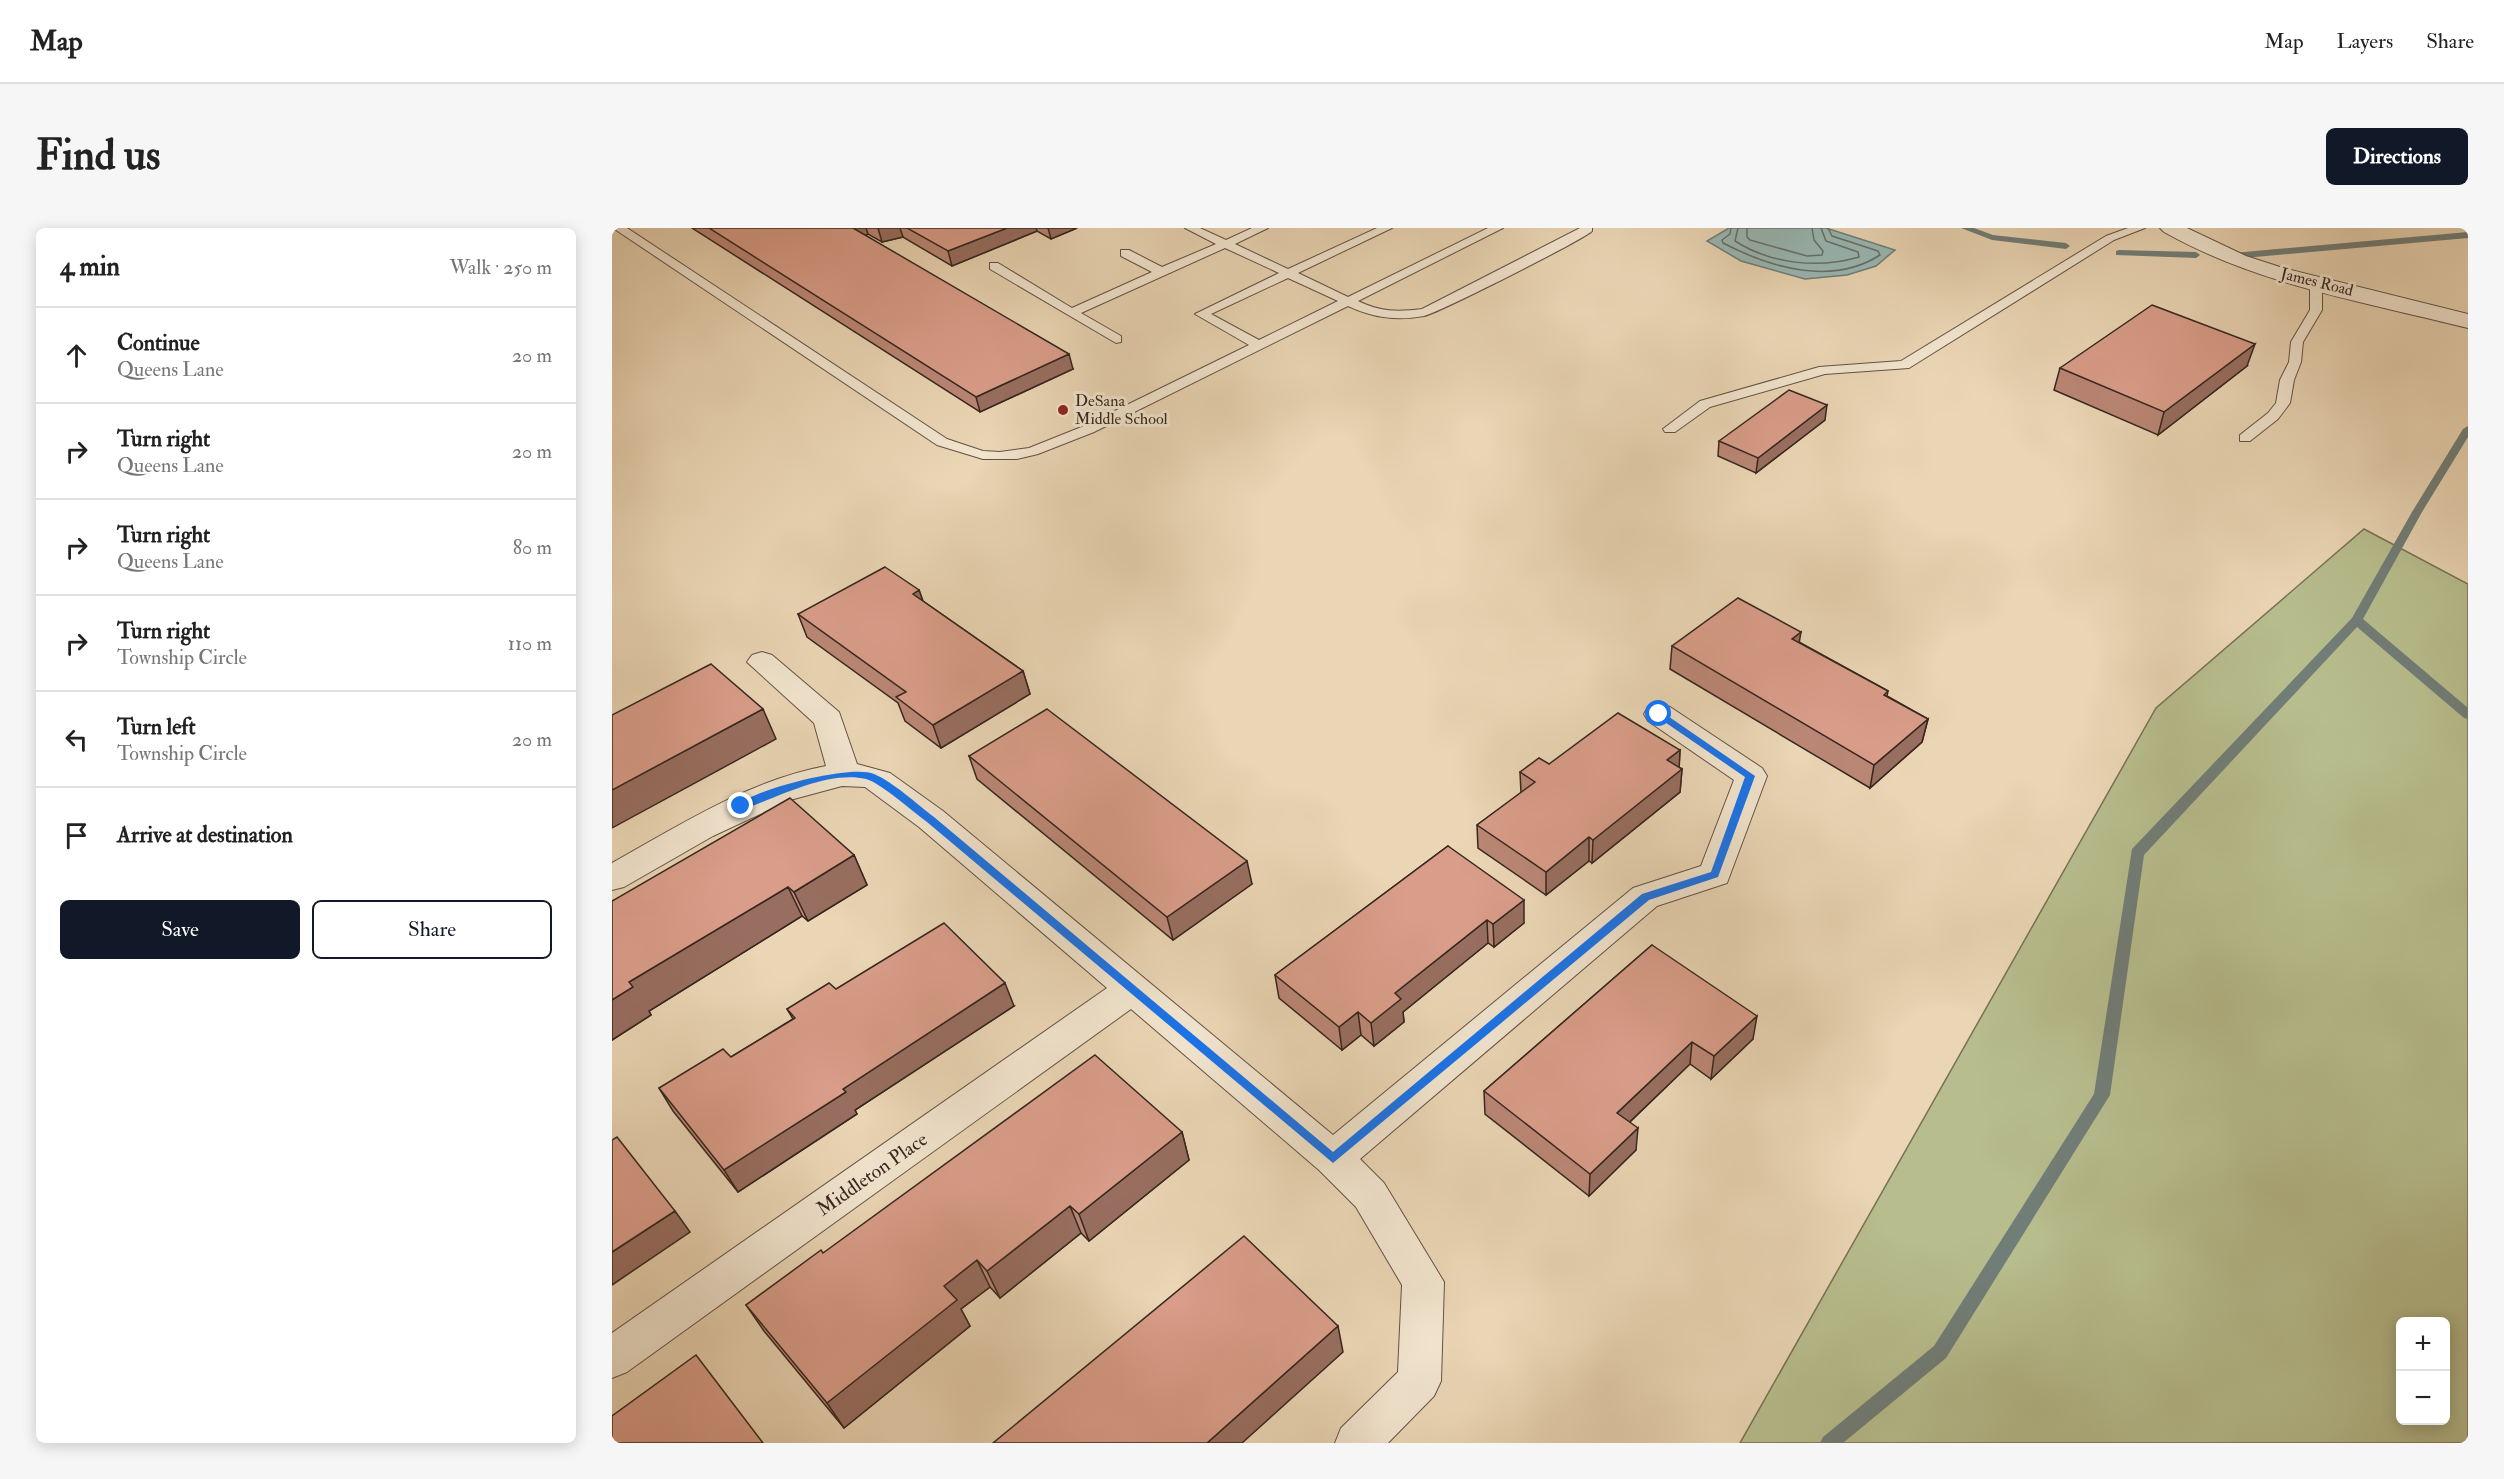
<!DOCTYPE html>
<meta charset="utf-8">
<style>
body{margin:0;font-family:"IM FELL Double Pica",serif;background:#f6f6f6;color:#222}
.controls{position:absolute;right:18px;bottom:18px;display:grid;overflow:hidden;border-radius:9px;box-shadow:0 3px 15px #0003}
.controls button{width:54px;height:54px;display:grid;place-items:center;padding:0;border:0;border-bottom:2px solid #e0e0e0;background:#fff;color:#222;font:30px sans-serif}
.stop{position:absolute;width:18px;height:18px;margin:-14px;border:4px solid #1a73e8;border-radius:50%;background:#fff}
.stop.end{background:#1a73e8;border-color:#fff;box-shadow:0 2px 6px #0008}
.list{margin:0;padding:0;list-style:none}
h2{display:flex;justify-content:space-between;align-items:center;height:78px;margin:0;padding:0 24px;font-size:26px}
h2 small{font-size:20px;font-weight:400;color:#767676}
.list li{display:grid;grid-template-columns:39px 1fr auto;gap:18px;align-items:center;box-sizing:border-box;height:96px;padding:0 24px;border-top:2px solid #e0e0e0}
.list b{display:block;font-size:22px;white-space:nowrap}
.list p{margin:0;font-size:20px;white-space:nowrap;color:#767676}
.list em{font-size:20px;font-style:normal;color:#767676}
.actions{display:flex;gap:12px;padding:18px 24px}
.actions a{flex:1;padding:14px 0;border:2px solid #111827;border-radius:9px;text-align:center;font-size:21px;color:#111827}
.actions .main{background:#111827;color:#fff}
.icon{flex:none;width:33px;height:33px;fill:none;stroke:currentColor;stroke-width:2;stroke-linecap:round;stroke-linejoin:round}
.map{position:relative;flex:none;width:1856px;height:1215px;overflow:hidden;border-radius:9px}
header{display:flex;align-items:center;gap:36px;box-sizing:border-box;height:84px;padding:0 30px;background:#fff;border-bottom:2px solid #e0e0e0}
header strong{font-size:28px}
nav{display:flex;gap:33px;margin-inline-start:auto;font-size:21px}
.intro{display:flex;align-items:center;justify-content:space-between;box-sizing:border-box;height:144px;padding:0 36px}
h1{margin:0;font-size:42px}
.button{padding:15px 27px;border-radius:9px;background:#111827;color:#fff;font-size:21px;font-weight:700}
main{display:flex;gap:36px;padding:0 36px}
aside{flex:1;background:#fff;border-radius:9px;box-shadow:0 3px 15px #0003}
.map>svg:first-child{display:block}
.green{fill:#b7bd8d;stroke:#767256;stroke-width:1.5;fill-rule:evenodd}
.water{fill:#99b8b4;stroke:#717e78;stroke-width:1.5}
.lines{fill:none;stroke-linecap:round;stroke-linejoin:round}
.shore{stroke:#68706a;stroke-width:1.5}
.stream{fill:#717e78;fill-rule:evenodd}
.service-casing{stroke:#635244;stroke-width:2}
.minor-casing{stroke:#635244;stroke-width:2}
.service{fill:#f1e4ce;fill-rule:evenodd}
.minor{fill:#f1e4ce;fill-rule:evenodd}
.wall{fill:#bb8776;stroke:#36271f;stroke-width:1.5}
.shaded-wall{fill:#986e60;stroke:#36271f;stroke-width:1.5}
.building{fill:#d99d89;stroke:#36271f;stroke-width:1.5}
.route{fill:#1a73e8}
.poi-dot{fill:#8f2418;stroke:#f1e4ce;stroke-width:2}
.labels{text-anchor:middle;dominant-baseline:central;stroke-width:6;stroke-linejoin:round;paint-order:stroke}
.far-street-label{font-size:16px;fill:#36271f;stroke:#f1e4ce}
.far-poi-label{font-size:16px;fill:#36271f;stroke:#f1e4ce;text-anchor:start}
.street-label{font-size:20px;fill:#36271f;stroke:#f1e4ce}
</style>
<header>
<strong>Map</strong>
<nav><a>Map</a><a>Layers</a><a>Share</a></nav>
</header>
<div class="intro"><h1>Find us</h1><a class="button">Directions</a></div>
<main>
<aside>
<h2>4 min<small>Walk · 250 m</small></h2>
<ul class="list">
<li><svg class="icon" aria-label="ahead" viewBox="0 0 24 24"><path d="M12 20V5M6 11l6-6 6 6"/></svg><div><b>Continue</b><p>Queens Lane</p></div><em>20 m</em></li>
<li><svg class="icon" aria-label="right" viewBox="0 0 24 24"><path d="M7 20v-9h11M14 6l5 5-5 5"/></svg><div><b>Turn right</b><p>Queens Lane</p></div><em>20 m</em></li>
<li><svg class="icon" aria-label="right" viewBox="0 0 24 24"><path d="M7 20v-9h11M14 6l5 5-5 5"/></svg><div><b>Turn right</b><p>Queens Lane</p></div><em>80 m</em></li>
<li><svg class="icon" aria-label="right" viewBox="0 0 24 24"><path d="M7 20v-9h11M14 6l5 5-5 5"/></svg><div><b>Turn right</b><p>Township Circle</p></div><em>110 m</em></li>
<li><svg class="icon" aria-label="left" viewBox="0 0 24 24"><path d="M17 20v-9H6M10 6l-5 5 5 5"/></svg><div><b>Turn left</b><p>Township Circle</p></div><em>20 m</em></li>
<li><svg class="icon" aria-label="arrive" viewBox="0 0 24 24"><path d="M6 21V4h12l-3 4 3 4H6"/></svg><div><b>Arrive at destination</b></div></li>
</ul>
<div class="actions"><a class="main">Save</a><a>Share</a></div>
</aside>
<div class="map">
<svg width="1856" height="1215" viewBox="0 0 1856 1215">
<rect width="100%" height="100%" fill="#ead5b4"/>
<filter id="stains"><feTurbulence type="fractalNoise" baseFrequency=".00333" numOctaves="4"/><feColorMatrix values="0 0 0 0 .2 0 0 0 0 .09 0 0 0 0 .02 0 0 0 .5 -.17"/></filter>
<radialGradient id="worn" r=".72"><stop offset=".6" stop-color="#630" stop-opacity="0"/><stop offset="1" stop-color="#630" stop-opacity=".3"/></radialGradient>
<path class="green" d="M1752,301L1856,356V1215H1128L1544,480ZM1788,1094H1834V1192H1788Z"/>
<path class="water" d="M1117,0H1214L1283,22L1264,38L1235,47L1193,51L1129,33L1095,13Z"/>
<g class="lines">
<path class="shore" d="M1119,0L1118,6L1110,12L1111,15C1159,40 1220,58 1268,27L1266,23L1220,8L1216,0
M1126,0L1123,13C1159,36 1206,41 1247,29L1246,24L1214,13L1209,0
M1135,0V9L1138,12L1195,28L1210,27L1211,23L1202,12L1200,0"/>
<path class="stream" d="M1349,0H1362L1381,7L1454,15L1458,18L1454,21L1380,12Z
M1856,4V10L1621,31L1617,28L1621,25Z
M1507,22L1584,24L1588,27L1584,30L1504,27V23Z
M1856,198V209L1810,284L1751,391L1856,480V491L1852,490L1745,399L1532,627L1498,867L1334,1130L1231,1215H1208L1211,1209L1322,1118L1482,866L1520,621L1740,390L1800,284L1851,201Z"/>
<defs>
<path id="service" d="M1,0H15L335,211L371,223L388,224L417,220L472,198L637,117L583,86L667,45L613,20L469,85L509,108V114L504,115L378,41V35H386L460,80L540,44L509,28V22H517L550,39L604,16L573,0H588L614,12L640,0H656L623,16L676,41L765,0H780L686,45L736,69L876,0H891L746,73C768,84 786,84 810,81L968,0H980V3C971,12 826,85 812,88C784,93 762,90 736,78L482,204L426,226L405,231H371L325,217ZM676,50L726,73L647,112L599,86Z
M1516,0H1533L1502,12L1297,140L1213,146L1098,179L1063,204H1053L1051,201L1088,173L1207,139L1289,133L1494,8Z
M1704,51L1710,55V82L1691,114L1689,134L1682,152L1678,175L1666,191L1638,213H1628V207L1656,185L1664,175L1668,152L1677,134L1679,114L1698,82V55Z"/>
<path id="minor" d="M1548,0H1575L1634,28L1671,40L1856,86V100C1753,74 1646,57 1552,4Z
M150,424L160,427L227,484L245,536L278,545L331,583L721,907L1021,660L1089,638L1122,552L1036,493L1032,486L1036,479L1047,476L1058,479L1150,540L1155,548L1115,655L1045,678L748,931L772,955L832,1054L829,1153L822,1168L776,1215H723L729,1200L786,1144L790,1057L744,979L707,942L519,781L15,1144L0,1150V1105L495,760L307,599L253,559L230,558L178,572L101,608L12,659L0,662V635C66,598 138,552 214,538L202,495L135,434L140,427Z"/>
</defs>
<use href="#service" class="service-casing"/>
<use href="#minor" class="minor-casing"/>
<use href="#service" class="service"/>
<use href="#minor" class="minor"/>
</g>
<path class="wall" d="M80,0H465L439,11L425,3L340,38L291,9L270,14L256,6L253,7L461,141L368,184Z
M1635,138L1546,207L1442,162L1448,140Z
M1213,192L1144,245L1106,228L1107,213Z
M307,362L311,373L411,443L418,466L329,520L293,493L286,475L195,409L186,386Z
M1187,414L1276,463L1275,468L1316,491L1310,514L1258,560L1058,441L1060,418Z
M1068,522L1067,539L1070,541L1068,564L980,635L977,633L934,667L866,620L865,597L909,565L908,544L937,536Z
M357,528L640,656L561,712L365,551Z
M836,618L912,695L882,719L876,715L791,784L792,794L762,818L749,807L730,822L667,770L663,747Z
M242,627L255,657L196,693L190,688L37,783L39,787L0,812V673Z
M1040,717L1141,811L1099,851L1078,836L1018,894L1024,922L977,968L873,886L872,863Z
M224,761L402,778L243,882L245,886L126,964L61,883L47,860L119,829L181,791L175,781Z
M570,904L577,932L477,1013L469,1005L388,1070L378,1059L349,1081L358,1098L232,1200L152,1103L134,1077L211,1025Z"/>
<path class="shaded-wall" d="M238,0H254L256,6L241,12Z
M266,0H288L291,9L270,14Z
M395,0H424L425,3L340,38L336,23Z
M436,0H465L439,11Z
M1643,116L1635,138L1546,207L1552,184Z
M457,126L461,141L368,184L364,169Z
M1215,177L1213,192L1144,245L1146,230Z
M307,362L315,385L301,366Z
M1189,404L1185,427L1180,411Z
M411,443L418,466L329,520L321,497Z
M151,481L164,511L0,600V562Z
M1316,491L1310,514L1258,560L1262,537Z
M1068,522L1067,543L1070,541L1068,564L980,635L981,612L1055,532Z
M977,609V633L934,667V644Z
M242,627L255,657L196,693L182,664Z
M635,633L640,656L561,712L555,689Z
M176,659L190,688L37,783L39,787L0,812V772L17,754Z
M912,672V695L882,719L881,696Z
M875,692L876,715L791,784L792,794L762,818L759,795L783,765Z
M393,755L402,778L243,882L245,886L126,964L112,942L231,861Z
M746,784L749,807L730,822L727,799Z
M1145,788L1141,811L1099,851L1102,828Z
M1080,814L1078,836L1004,907L1005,885Z
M1026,900L1024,922L977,968L978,946Z
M570,904L577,932L477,1013L467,986Z
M458,978L469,1005L388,1070L375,1043Z
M63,983L78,1004L0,1057V1024Z
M365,1032L378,1059L349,1081L358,1098L232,1200L215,1175L332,1058Z
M726,1098L731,1124L630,1215H595Z"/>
<path class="building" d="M97,0H241L457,126L364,169Z
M295,0H395L336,23Z
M1540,77L1643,116L1552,184L1448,140Z
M1177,162L1215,177L1146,230L1107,213Z
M273,339L307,362L301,366L411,443L321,497L284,469L294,464L186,386Z
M1126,370L1189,404L1180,411L1276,463L1272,467L1316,491L1262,537L1060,418Z
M99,436L151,481L0,562V487Z
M435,481L635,633L555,689L357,528Z
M1006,485L1068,522L1055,532L1070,541L981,612L977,609L934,644L865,597L923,554L908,544L927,530L937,536Z
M178,570L242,627L182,664L176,659L17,754L21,759L0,772V673Z
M836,618L912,672L881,696L875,692L783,765L789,771L759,795L746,784L727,799L663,747Z
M332,695L393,755L231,861L234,864L112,942L47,860L111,821L119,829L183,790L175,781L217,755L224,761Z
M1040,717L1145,788L1102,828L1080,814L1005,885L1026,900L978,946L872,863Z
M483,827L570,904L467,986L458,978L375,1043L365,1032L332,1058L345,1072L215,1175L134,1077L209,1022L211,1025Z
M5,909L63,983L0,1024V912Z
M632,1008L726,1098L595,1215H381Z
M84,1127L151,1215H0V1188Z"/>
<path class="route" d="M1044,484H1050L1143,548L1106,649L1037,672L721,935L315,594C303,585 267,554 254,551C215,542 165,570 129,582L124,578C140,562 239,536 262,546C281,554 305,576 322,589L721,924L1030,666L1099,644L1133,549L1044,488Z"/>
<circle class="poi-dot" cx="451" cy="182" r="6"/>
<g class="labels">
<g class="far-street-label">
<text transform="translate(1705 54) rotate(14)">James Road</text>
</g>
<g class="far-poi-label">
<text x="463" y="173">DeSana<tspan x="463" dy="18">Middle School</tspan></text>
</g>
<g class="street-label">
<text transform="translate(260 946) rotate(-35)">Middleton Place</text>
</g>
</g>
<rect width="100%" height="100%" filter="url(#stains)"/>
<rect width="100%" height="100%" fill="url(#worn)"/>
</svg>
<div class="controls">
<button>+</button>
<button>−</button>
</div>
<div class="stop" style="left:1047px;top:486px"></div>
<div class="stop end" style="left:129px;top:578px"></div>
</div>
</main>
